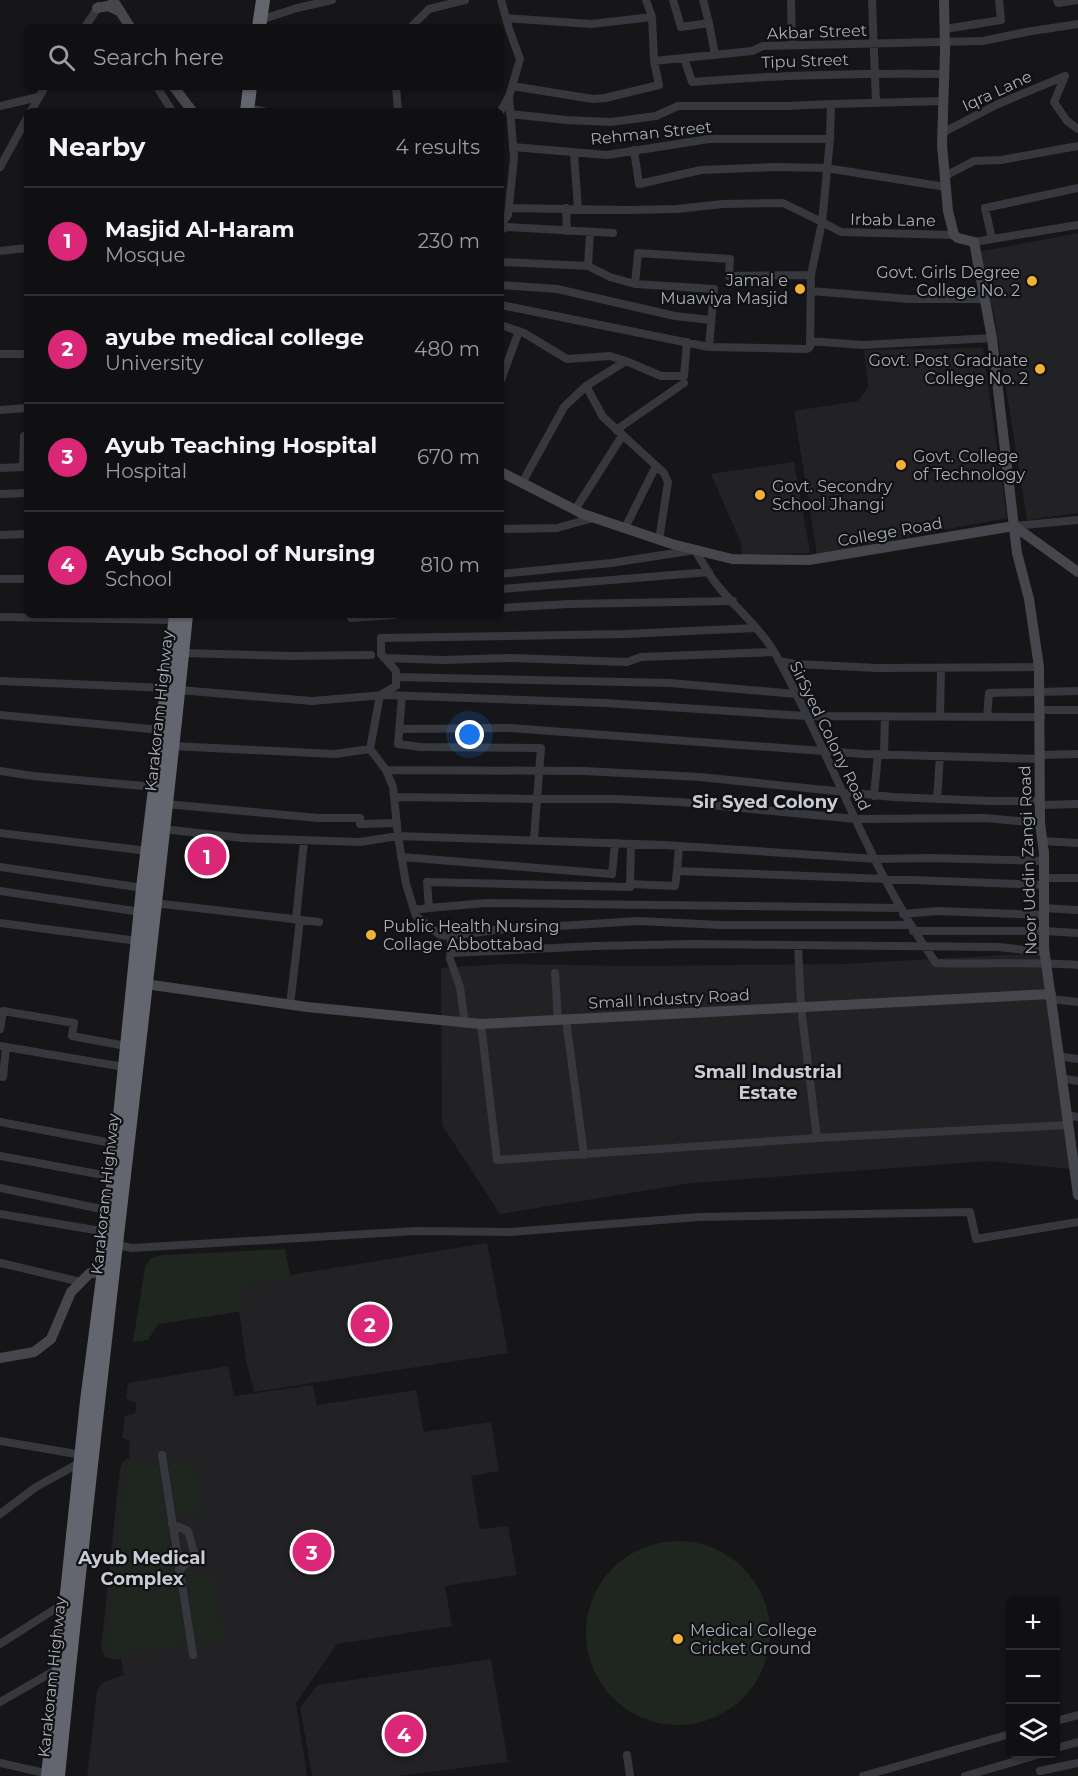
<!DOCTYPE html>
<meta charset="utf-8">
<style>
body{margin:0;font-family:Montserrat,sans-serif;background:#1e1e20;color:#f1f3f6}
.controls{position:absolute;right:18px;bottom:18px;display:grid;overflow:hidden;border-radius:9px;box-shadow:0 2px 4px #0004}
.controls button{width:54px;height:54px;display:grid;place-items:center;padding:0;border:0;border-bottom:2px solid #303032;background:#101012;color:#f1f3f6;font:30px sans-serif}
.you{position:absolute;left:470px;top:735px;width:21px;height:21px;margin:-15px;border:4px solid #fff;border-radius:50%;background:#1a73e8;box-shadow:0 0 0 9px #1a73e833}
.badge{display:grid;place-items:center;width:39px;height:39px;border-radius:50%;background:#db2777;color:#fff;font-size:20px;font-weight:700}
.pin{position:absolute;translate:-50% -50%;border:3px solid #fff;box-shadow:0 2px 6px #0006}
.list{margin:0;padding:0;list-style:none}
h2{display:flex;justify-content:space-between;align-items:center;height:78px;margin:0;padding:0 24px;font-size:26px}
h2 small{font-size:20px;font-weight:400;color:#9c9d9f}
.list li{display:grid;grid-template-columns:39px 1fr auto;gap:18px;align-items:center;box-sizing:border-box;height:108px;padding:0 24px;border-top:2px solid #303032}
.list b{display:block;font-size:22px;white-space:nowrap}
.list p{margin:0;font-size:20px;white-space:nowrap;color:#9c9d9f}
.list em{font-size:20px;font-style:normal;color:#9c9d9f}
.icon{flex:none;width:33px;height:33px;fill:none;stroke:currentColor;stroke-width:2;stroke-linecap:round;stroke-linejoin:round}
.map{position:relative;flex:none;width:1078px;height:1776px;overflow:hidden}
.search{position:absolute;background:#101012;box-shadow:0 2px 4px #0004;left:24px;top:24px;width:480px;height:66px;display:flex;align-items:center;gap:15px;box-sizing:border-box;padding:0 21px;border-radius:9px;color:#9c9d9f;font-size:22px}
.panel{position:absolute;background:#101012;box-shadow:0 2px 4px #0004;left:24px;top:108px;width:480px;height:510px;border-radius:9px}
.map>svg:first-child{display:block}
.built{fill:#222225}
.green{fill:#1e261f}
.lines{fill:none;stroke-linecap:round;stroke-linejoin:round}
.street{stroke:#37383d;stroke-width:8}
.secondary{stroke:#45474d;stroke-width:10}
.highway{stroke:#63666e;stroke-width:14}
.poi-dot{fill:#f2b134;stroke:#111113;stroke-width:2}
.labels{text-anchor:middle;dominant-baseline:central;stroke-width:4.5;stroke-linejoin:round;paint-order:stroke}
.street-label{font-size:16px;fill:#a8adb8;stroke:#111113}
.poi-label{font-size:16px;fill:#a8adb8;stroke:#111113;text-anchor:start}
.neighbourhood-label{font-size:18px;font-weight:bold;fill:#c9ccd4;stroke:#111113}
</style>
<div class="map">
<svg width="1078" height="1776" viewBox="0 0 1078 1776">
<rect width="100%" height="100%" fill="#161618"/>
<path class="built" d="M1078,233V513L1027,520L995,319L978,252Z
M983,348L1007,518L817,554L794,411L858,401L868,387L864,350Z
M794,462L810,553L742,555L741,543L711,474Z
M1042,953L1071,1169L989,1161L692,1183L500,1214L442,1125L441,968L504,964L632,966L843,964Z
M487,1243L508,1353L254,1392L246,1360L235,1284Z
M228,1366L234,1396L313,1385L317,1405L416,1390L424,1432L491,1422L499,1471L471,1476L480,1529L508,1526L517,1575L445,1586L452,1626L337,1644L296,1703L307,1776H87L97,1692L100,1685L106,1681L124,1675L121,1659H112L105,1657L101,1649L120,1468L123,1461L129,1458L130,1441L122,1438L125,1416L135,1413L136,1407V1403L126,1398L128,1383Z
M491,1659L508,1762L397,1776H312L300,1707L318,1685Z"/>
<path class="green" d="M285,1249L291,1279L240,1286L244,1311L158,1324L148,1340L133,1342L145,1267L151,1258L163,1255Z
M194,1459L203,1513L178,1517L168,1463Z
M134,1460L150,1461L158,1467L185,1637L179,1644L111,1656L106,1652L127,1463Z
M586 1633a92 92 0 1 1 184 0a92 92 0 1 1-184 0Z
M212,1572L224,1642L204,1646L196,1639L186,1576Z"/>
<g class="lines">
<path class="street" d="M501,0L509,29L520,59L509,97L514,158L508,215L501,224
M673,0L681,27L709,23L715,55
M703,0L709,23
M791,0L792,45
M872,0L876,103
M1057,0L1058,3L1077,0
M506,18L591,24L652,17
M260,20L297,8L332,0
M85,27L99,6
M411,27L429,9L465,0
M945,29L1001,20L999,0
M684,58L692,82C776,75 860,73 944,74
M654,61L752,51L763,46L983,41L1026,32L1078,24
M1065,76L1054,102L1067,121L1078,129
M512,86L593,99L605,98L659,85L654,61L652,17L646,0
M157,87L172,111
M396,87L398,111
M0,106L38,97
M247,108L263,111
M31,111L45,87
M501,111L508,98
M510,114L566,120L611,122L656,116L678,106H788L831,104
M942,133L998,104L1065,76
M513,147L607,155L709,139H830
M634,150L639,184L701,170L775,167L826,168L946,187
M574,154L578,209
M0,167L27,118
M945,176L974,161L1001,160L1078,146
M509,208L628,210L677,209L723,204L783,203L822,222L830,139L831,104L943,101
M566,208L567,231
M501,230L507,227L613,233
M992,239L985,208L1078,188
M974,242L1078,225
M0,251L27,248
M501,262L588,266L610,277L635,284L714,289L709,347
M588,266L590,232
M635,284L638,253L730,259L729,276L811,275L822,222L841,232L954,235
M501,285L557,289L675,316L711,320
M811,291L909,299H985
M501,305L709,347L807,349L810,347L811,275
M501,325L524,333L567,359L610,356L626,361
M810,341L862,345L992,338
M0,354H27
M501,380L519,331
M0,410L27,408
M616,430L684,383
M0,468L23,467L24,436H27
M522,483L564,407L586,386
M0,494L27,493
M575,510L622,436
M1014,526L1078,520
M625,528L656,466
M501,529L557,528L593,518
M0,535L27,534
M659,540L668,482L664,473L603,417L586,386L626,361L661,376H684L687,342
M501,574L611,563L695,550C701,560 707,571 714,581C733,606 760,627 776,655C832,756 868,868 936,963C983,965 1031,961 1078,965
M0,579H27
M501,589L709,572
M501,608L569,604L733,601
M351,615V618L394,615
M0,617L175,620
M183,653L291,656L371,655
M384,658L442,660L510,658L627,662L641,657L774,652
M779,661L795,664L877,668L1039,667
M396,677L670,683L796,694
M0,681L167,688
M179,690L312,701L384,695L605,703L806,716L1041,717
M402,696L398,744L421,747L541,748L537,799H616L680,802L856,819L985,818L1040,823
M1040,710H1078
M0,715L162,730
M940,716L941,668
M987,717L989,693L1078,691
M400,729L510,728L864,754L1040,759
M172,746L335,754L370,749
M884,754L885,716
M1040,755L1078,754
M386,770L584,771L700,777L893,797L990,801H1040
M0,771L33,776L155,787
M874,796L878,754
M394,797L537,799L534,840
M937,799L940,756
M166,804L318,818H360V824L397,823
M1041,805L1078,804
M163,829L242,838L360,842L398,836L664,845L876,859L931,858L1044,861
M0,833L148,851
M1043,841L1078,843
M401,857L612,874L615,843
M0,867L143,888
M677,871L679,846
M1044,878H1078
M630,884L675,886L677,871L1044,885
M0,891L141,912
M154,903L319,922
M429,908L486,903L900,908
M1044,908L1078,910
M414,910L429,908L427,882L630,887L631,844
M903,914L937,911L1044,915
M296,920L304,840
M0,923L138,941
M913,931H1044L1078,933
M451,936L495,930L638,921L721,925H910
M798,945L801,1007L817,1138
M451,953L595,946L692,944L998,947L1045,952
M555,973L558,1020
M1051,999L1078,1002
M290,1005L300,920
M566,1020L584,1155
M465,1024L460,987L450,959L451,936L440,935L416,916L406,884L398,836L393,787L386,770L370,749L380,695L396,686V671L381,654V638L625,634L755,628
M481,1024L497,1160L817,1138L1068,1125
M0,1029L3,1011L74,1023L72,1036L126,1046
M0,1046L124,1067
M1058,1056L1078,1059
M0,1076L3,1077L6,1047
M1061,1078L1078,1081
M1067,1115L1078,1117
M0,1122L117,1144
M0,1156L114,1177
M0,1188L111,1211
M0,1214L95,1230L107,1242
M117,1245L132,1248L416,1231L510,1232L698,1217L970,1212L976,1239L1078,1222
M1,1263L81,1282
M0,1441L82,1455
M162,1455L193,1655
M0,1514L36,1487L81,1462
M172,1524L188,1531L194,1552L189,1561L179,1570
M0,1644L66,1602
M0,1702L59,1668
M1056,1721L1078,1715
M1056,1748L1078,1742
M627,1755L630,1776
M1030,1757L1040,1754
M0,1763L49,1774
M1040,1771L1078,1763
M863,1776L1010,1734
M965,1776L1030,1757L1029,1754"/>
<path class="secondary" d="M113,0L130,27
M944,0L945,51L942,145L948,211L954,235L958,238L974,242L992,338L1017,553L1029,599L1039,667L1040,823L1044,853V948L1078,1195
M97,8L108,6L121,12
M174,87L192,111
M501,472L583,514L672,544L732,559L809,560L1014,526
M1014,526L1078,572
M145,984L307,1007L481,1024L1051,994
M0,1358L34,1352L51,1339L71,1292L90,1273L104,1272"/>
<path class="highway" d="M259,27L263,0
M247,111L250,87
M48,1776L87,1401L106,1255L143,888L176,615
M58,1776C96,1388 147,1002 186,615"/>
</g>
<g class="poi-dot">
<circle cx="1032" cy="281" r="6"/>
<circle cx="800" cy="289" r="6"/>
<circle cx="1040" cy="369" r="6"/>
<circle cx="901" cy="465" r="6"/>
<circle cx="760" cy="495" r="6"/>
<circle cx="371" cy="935" r="6"/>
<circle cx="678" cy="1639" r="6"/>
</g>
<g class="labels">
<g class="street-label">
<text transform="translate(817 32) rotate(-2)">Akbar Street</text>
<text transform="translate(805 61) rotate(-2)">Tipu Street</text>
<text transform="translate(997 91) rotate(-25)">Iqra Lane</text>
<text transform="translate(651 133) rotate(-6)">Rehman Street</text>
<text transform="translate(893 220) rotate(1)">Irbab Lane</text>
<text transform="translate(890 532) rotate(-10)">College Road</text>
<text transform="translate(159 711) rotate(-84)">Karakoram Highway</text>
<text transform="translate(830 736) rotate(64)">SirSyed Colony Road</text>
<text transform="translate(1028 860) rotate(-92)">Noor Uddin Zangi Road</text>
<text transform="translate(669 999) rotate(-3)">Small Industry Road</text>
<text transform="translate(105 1194) rotate(-84)">Karakoram Highway</text>
<text transform="translate(52 1677) rotate(-84)">Karakoram Highway</text>
</g>
<g class="poi-label">
<text x="1020" y="272" text-anchor="end">Govt. Girls Degree<tspan x="1020" dy="18">College No. 2</tspan></text>
<text x="788" y="280" text-anchor="end">Jamal e<tspan x="788" dy="18">Muawiya Masjid</tspan></text>
<text x="1028" y="360" text-anchor="end">Govt. Post Graduate<tspan x="1028" dy="18">College No. 2</tspan></text>
<text x="913" y="456">Govt. College<tspan x="913" dy="18">of Technology</tspan></text>
<text x="772" y="486">Govt. Secondry<tspan x="772" dy="18">School Jhangi</tspan></text>
<text x="383" y="926">Public Health Nursing<tspan x="383" dy="18">Collage Abbottabad</tspan></text>
<text x="690" y="1630">Medical College<tspan x="690" dy="18">Cricket Ground</tspan></text>
</g>
<g class="neighbourhood-label">
<text x="765" y="802">Sir Syed Colony</text>
<text x="768" y="1072">Small Industrial<tspan x="768" dy="21">Estate</tspan></text>
<text x="142" y="1558">Ayub Medical<tspan x="142" dy="21">Complex</tspan></text>
</g>
</g>
</svg>
<div class="controls">
<button>+</button>
<button>−</button>
<button><svg class="icon" aria-label="layers" viewBox="0 0 24 24"><path d="M12 4l9 5-9 5-9-5zM3 14l9 5 9-5"/></svg></button>
</div>
<div class="you"></div>
<div class="pin badge" style="left:207px;top:856px">1</div>
<div class="pin badge" style="left:370px;top:1324px">2</div>
<div class="pin badge" style="left:312px;top:1552px">3</div>
<div class="pin badge" style="left:404px;top:1734px">4</div>
<div class="search"><svg class="icon" aria-label="search" viewBox="0 0 24 24"><circle cx="10" cy="10" r="6"/><path d="M15 15l6 6"/></svg>Search here</div>
<section class="panel">
<h2>Nearby<small>4 results</small></h2>
<ul class="list">
<li><span class="badge">1</span><div><b>Masjid Al-Haram</b><p>Mosque</p></div><em>230 m</em></li>
<li><span class="badge">2</span><div><b>ayube medical college</b><p>University</p></div><em>480 m</em></li>
<li><span class="badge">3</span><div><b>Ayub Teaching Hospital</b><p>Hospital</p></div><em>670 m</em></li>
<li><span class="badge">4</span><div><b>Ayub School of Nursing</b><p>School</p></div><em>810 m</em></li>
</ul>
</section>
</div>
